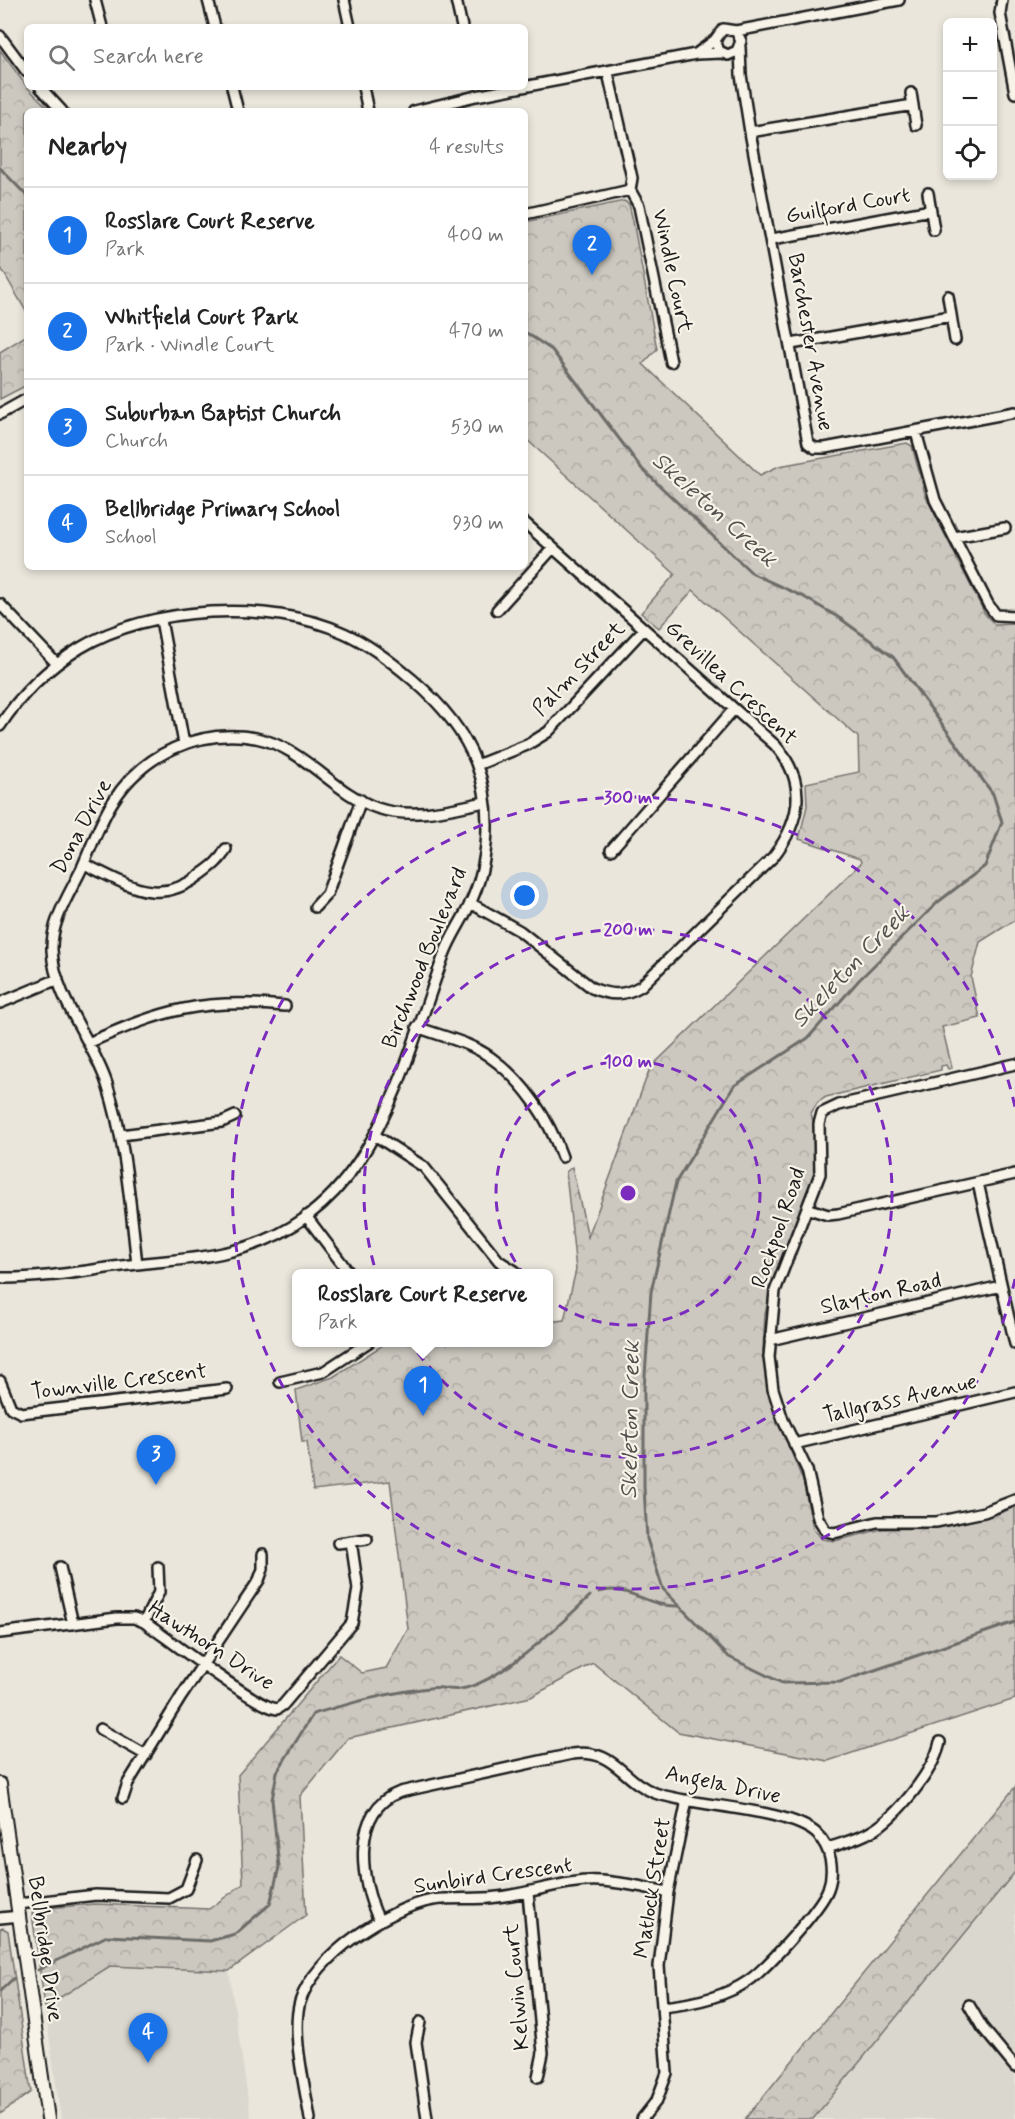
<!DOCTYPE html>
<meta charset="utf-8">
<style>
body{margin:0;font-family:Mynerve,sans-serif;background:#f2f2f2;color:#222}
.controls{position:absolute;right:18px;top:18px;display:grid;overflow:hidden;border-radius:9px;box-shadow:0 3px 9px #0003}
.controls button{width:54px;height:54px;display:grid;place-items:center;padding:0;border:0;border-bottom:2px solid #e0e0e0;background:#fff;color:#222;font:30px sans-serif}
.you{position:absolute;left:525px;top:896px;width:21px;height:21px;margin:-15px;border:4px solid #fff;border-radius:50%;background:#1a73e8;box-shadow:0 0 0 9px #1a73e833}
.badge{display:grid;place-items:center;width:39px;height:39px;border-radius:50%;background:#1a73e8;color:#fff;font-size:20px;font-weight:700}
.pin{position:absolute;translate:-50% -50px;filter:drop-shadow(0 2px 3px #0008)}
.pin::after{content:'';position:absolute;top:32px;width:21px;height:18px;background:inherit;clip-path:polygon(0 0,100% 0,50% 100%)}
.popup{position:absolute;left:292px;top:1269px;width:261px;height:78px;box-sizing:border-box;display:grid;place-content:center;border-radius:9px;background:#fff;filter:drop-shadow(0 2px 4px #0005);font-size:20px;white-space:nowrap;color:#767676}
.popup b{font-size:22px;color:#222}
.popup::after{content:'';position:absolute;left:50%;top:100%;margin-left:-12px;border:12px solid transparent;border-top-color:#fff}
.list{margin:0;padding:0;list-style:none}
h2{display:flex;justify-content:space-between;align-items:center;height:78px;margin:0;padding:0 24px;font-size:26px}
h2 small{font-size:20px;font-weight:400;color:#767676}
.list li{display:grid;grid-template-columns:39px 1fr auto;gap:18px;align-items:center;box-sizing:border-box;height:96px;padding:0 24px;border-top:2px solid #e0e0e0}
.list b{display:block;font-size:22px;white-space:nowrap}
.list p{margin:0;font-size:20px;white-space:nowrap;color:#767676}
.list em{font-size:20px;font-style:normal;color:#767676}
.icon{flex:none;width:33px;height:33px;fill:none;stroke:currentColor;stroke-width:2;stroke-linecap:round;stroke-linejoin:round}
.map{position:relative;flex:none;width:1015px;height:2119px;overflow:hidden}
.search{position:absolute;background:#fff;box-shadow:0 3px 9px #0003;left:24px;top:24px;width:504px;height:66px;display:flex;align-items:center;gap:15px;box-sizing:border-box;padding:0 21px;border-radius:9px;color:#767676;font-size:22px}
.panel{position:absolute;background:#fff;box-shadow:0 3px 9px #0003;left:24px;top:108px;width:504px;height:462px;border-radius:9px}
.map>svg:first-child{display:block}
.built{fill:#dad7ce}
.forest{fill:url(#forest-crowns);stroke:#74726e;stroke-width:1.5}
.lines{fill:none;stroke-linecap:round;stroke-linejoin:round}
.stream{stroke:#6d6c68;stroke-width:3}
.street-casing{stroke:#1c1c1c;stroke-width:14}
.secondary-casing{stroke:#1c1c1c;stroke-width:16}
.street{stroke:#f7f3e8;stroke-width:9}
.secondary{stroke:#f7f3e8;stroke-width:12}
.ring{fill:none;stroke:#7b2cbf;stroke-width:3;stroke-dasharray:10 8}
.labels{text-anchor:middle;dominant-baseline:central;stroke-width:4.5;stroke-linejoin:round;paint-order:stroke}
.street-label{font-size:22px;fill:#1c1c1c;stroke:#f7f3e8}
.water-label{font-size:24px;font-style:italic;fill:#52514e;stroke:#f7f3e8}
.centre{fill:#7b2cbf;stroke:#f7f3e8;stroke-width:3}
.ring-label{font-size:18px;text-anchor:middle;font-weight:bold;fill:#7b2cbf;stroke:#f7f3e8;stroke-width:4.5;stroke-linejoin:round;paint-order:stroke}
</style>
<div class="map">
<svg width="1015" height="2119" viewBox="0 0 1015 2119">
<defs>
<pattern id="forest-crowns" width="20" height="18" patternUnits="userSpaceOnUse" patternTransform="scale(1.5)"><rect width="20" height="18" fill="#ccc8c0"/><path d="M2 6a3 3 0 1 1 6 0M12 15a3 3 0 1 1 6 0" fill="none" stroke="#afaba4"/></pattern>
</defs>
<rect width="100%" height="100%" fill="#eae6dc"/>
<filter id="ink" filterUnits="userSpaceOnUse"><feTurbulence type="fractalNoise" baseFrequency=".0167" numOctaves="2"/><feDisplacementMap in="SourceGraphic" scale="12" xChannelSelector="R" yChannelSelector="G"/><feConvolveMatrix kernelMatrix="1 2 1 2 8 2 1 2 1" color-interpolation-filters="sRGB"/></filter>
<g filter="url(#ink)">
<path class="built" d="M1015,1872V2119H813L870,2049Z
M110,1966L229,1971L251,2119H61L45,2007Z"/>
<path class="forest" d="M0,50L27,87L51,111H27V313L0,266Z
M624,201L629,204L633,221L657,349L643,364L760,475L779,466L907,443L912,446L926,497L985,614L995,625L1015,624V920L980,942L971,977L980,1018L942,1027L952,1068L948,1069L946,1065L941,1066V1070L826,1097L818,1102L811,1113L816,1136V1169L773,1280L765,1314L763,1350L771,1402L803,1481L813,1528L822,1539L835,1541L882,1529L939,1528L995,1515L1015,1507V1699L828,1761L678,1732L593,1663L531,1697L348,1738L300,1796L306,1915L229,1971L110,1966L45,2007L32,1914L35,1909L95,1904L209,1909L243,1884L238,1775L339,1655L362,1673L386,1668L408,1629L390,1481L313,1490L307,1442H302L296,1390L333,1377L386,1343L549,1342V1322L564,1320L576,1270L566,1172L572,1167L588,1237L650,1068L861,863L860,859L799,839L807,806L806,783L859,772L858,737L693,590L659,628L641,613L675,574L525,438V222Z
M27,335V385L0,399V352Z
M1015,1787V1872L813,2119H745Z
M3,1928L8,1931L31,2092L0,2114V1929Z"/>
<g class="lines">
<path class="stream" d="M0,168L27,196
M525,332L552,350L642,469L753,574L804,597L841,619L893,657L993,794L1002,822L985,866L938,902L859,980L808,1038L734,1086L676,1182L651,1292L644,1389V1487L647,1539L663,1589L729,1657L782,1683L840,1682L1015,1622
M599,1592C629,1583 646,1608 680,1606
M38,1970L107,1936L210,1941L235,1934L270,1904L279,1867L272,1800L277,1772L313,1714C351,1703 390,1692 429,1688C440,1686 451,1691 461,1689C502,1682 560,1624 590,1596
M0,1991L14,1978"/>
<defs>
<path id="street" d="M95,0L102,27
M208,0L215,27
M344,0L350,27
M456,0L462,27
M1002,0L1000,13L1015,93
M736,31L899,0
M0,36L27,72
M740,47L741,75L750,132L808,443L815,448H825L1015,412
M696,54L715,40L723,29L736,31L741,41L737,51L728,55L719,51L715,40
M40,87L62,111
M232,87L238,111
M363,87L368,111
M911,93L916,125
M414,111L476,96L696,54L722,53
M750,132L913,105
M630,190L639,206L671,362
M928,193L934,230
M525,214L630,190L632,178L608,73
M772,239L931,210
M948,296L955,340
M791,344L951,316
M0,414L27,399
M916,432L935,500L988,604L996,615L1015,616
M954,537L1005,528
M0,604L57,664
M497,610L553,548
M161,620L184,744
M0,726C20,695 48,668 80,648C149,606 270,599 344,633C369,644 392,662 413,680C440,703 463,729 476,763C493,807 490,863 469,906C461,923 450,938 444,955C399,1077 372,1223 223,1253C198,1259 171,1260 146,1263C98,1268 48,1279 0,1278
M477,765L527,745L548,732L644,629
M611,850L734,709
M84,864C127,884 157,908 200,875C211,867 220,861 226,849
M470,903L520,931L592,988C611,996 624,996 641,986L773,857C801,821 808,782 775,745L525,523
M315,907L327,894L361,800
M0,1003L58,979
M417,1027C440,1036 470,1042 490,1057C524,1081 549,1119 562,1157
M88,1043C163,1010 201,998 285,1006
M1015,1064L839,1105L822,1113L819,1124L820,1174L775,1291L769,1357L773,1389L783,1420L807,1470L818,1518L826,1531L834,1533L877,1522H936L984,1512L1015,1500
M121,1135L222,1122L235,1116
M376,1136L424,1167L499,1261L515,1271
M978,1183L1015,1344
M809,1209L828,1215L838,1214L1015,1174
M306,1216L350,1274
M137,1264C130,1204 126,1142 107,1084C93,1040 54,998 52,950C51,921 69,895 81,870C91,848 99,824 112,803C142,754 199,728 256,738C305,748 332,792 377,808C413,820 450,809 485,802
M770,1340L1001,1286
M0,1381L11,1408L21,1413L227,1389
M280,1382L323,1372L369,1342
M794,1444L1015,1392
M338,1543L367,1539
M60,1567L73,1624
M144,1622L159,1592L158,1567
M0,1633L117,1618H134L144,1622C167,1638 256,1707 277,1709L283,1705L352,1623L358,1589L351,1541
M100,1729L146,1755
M123,1798L128,1783L181,1697L259,1580L263,1569V1554
M828,1848C842,1843 859,1839 872,1831C897,1816 934,1771 940,1742
M528,1893L543,2053L538,2077
M18,1904L96,1895L169,1898L186,1889L197,1860
M0,1918L20,1916
M379,1920C360,1882 350,1810 400,1792L572,1754C615,1748 621,1780 655,1793C695,1807 789,1808 817,1834C831,1848 835,1870 828,1889C821,1908 766,1969 748,1981C723,1998 692,2004 662,2007
M969,2005L982,2027L1015,2067
M420,2022L416,2042L427,2119
M310,2119C305,2086 291,2033 300,2002C314,1956 388,1908 433,1900C454,1897 476,1900 497,1897C531,1894 566,1879 600,1881C623,1882 646,1888 668,1892
M642,2119L657,2100L667,2073L659,1966L668,1892L687,1800"/>
<path id="secondary" d="M0,1784L48,2119"/>
</defs>
<use href="#street" class="street-casing"/>
<use href="#secondary" class="secondary-casing"/>
<use href="#street" class="street"/>
<use href="#secondary" class="secondary"/>
</g>
</g>
<g class="ring">
<circle cx="628" cy="1193" r="132"/>
<circle cx="628" cy="1193" r="264"/>
<path d="M1015 1279A396 396 0 1 1 1015 1107"/>
</g>
<g class="labels">
<g class="street-label">
<text transform="translate(848 206) rotate(-10)">Guilford Court</text>
<text transform="translate(672 271) rotate(78)">Windle Court</text>
<text transform="translate(810 342) rotate(80)">Barchester Avenue</text>
<text transform="translate(579 669) rotate(-46)">Palm Street</text>
<text transform="translate(731 683) rotate(43)">Grevillea Crescent</text>
<text transform="translate(82 827) rotate(-62)">Dona Drive</text>
<text transform="translate(425 958) rotate(-68)">Birchwood Boulevard</text>
<text transform="translate(779 1228) rotate(-71)">Rockpool Road</text>
<text transform="translate(881 1294) rotate(-13)">Slayton Road</text>
<text transform="translate(119 1382) rotate(-7)">Townville Crescent</text>
<text transform="translate(900 1399) rotate(-13)">Tallgrass Avenue</text>
<text transform="translate(211 1646) rotate(33)">Hawthorn Drive</text>
<text transform="translate(723 1785) rotate(12)">Angela Drive</text>
<text transform="translate(493 1876) rotate(-8)">Sunbird Crescent</text>
<text transform="translate(653 1888) rotate(-81)">Matlock Street</text>
<text transform="translate(45 1949) rotate(82)">Bellbridge Drive</text>
<text transform="translate(517 1987) rotate(-95)">Kelwin Court</text>
</g>
<g class="water-label">
<text transform="translate(714 510) rotate(42)">Skeleton Creek</text>
<text transform="translate(851 967) rotate(-46)">Skeleton Creek</text>
<text transform="translate(631 1420) rotate(-89)">Skeleton Creek</text>
</g>
</g>
<circle cx="628" cy="1193" r="9" class="centre"/>
<g class="ring-label">
<text x="628" y="803">300 m</text>
<text x="628" y="935">200 m</text>
<text x="628" y="1067">100 m</text>
</g>
</svg>
<div class="controls">
<button>+</button>
<button>−</button>
<button><svg class="icon" aria-label="locate" viewBox="0 0 24 24"><circle cx="12" cy="12" r="6"/><path d="M12 2v4M12 18v4M2 12h4M18 12h4"/></svg></button>
</div>
<div class="you"></div>
<div class="pin badge" style="left:423px;top:1416px">1</div>
<div class="popup"><b>Rosslare Court Reserve</b>Park</div>
<div class="pin badge" style="left:592px;top:275px">2</div>
<div class="pin badge" style="left:156px;top:1485px">3</div>
<div class="pin badge" style="left:148px;top:2063px">4</div>
<div class="search"><svg class="icon" aria-label="search" viewBox="0 0 24 24"><circle cx="10" cy="10" r="6"/><path d="M15 15l6 6"/></svg>Search here</div>
<section class="panel">
<h2>Nearby<small>4 results</small></h2>
<ul class="list">
<li><span class="badge">1</span><div><b>Rosslare Court Reserve</b><p>Park</p></div><em>400 m</em></li>
<li><span class="badge">2</span><div><b>Whitfield Court Park</b><p>Park · Windle Court</p></div><em>470 m</em></li>
<li><span class="badge">3</span><div><b>Suburban Baptist Church</b><p>Church</p></div><em>530 m</em></li>
<li><span class="badge">4</span><div><b>Bellbridge Primary School</b><p>School</p></div><em>930 m</em></li>
</ul>
</section>
</div>
